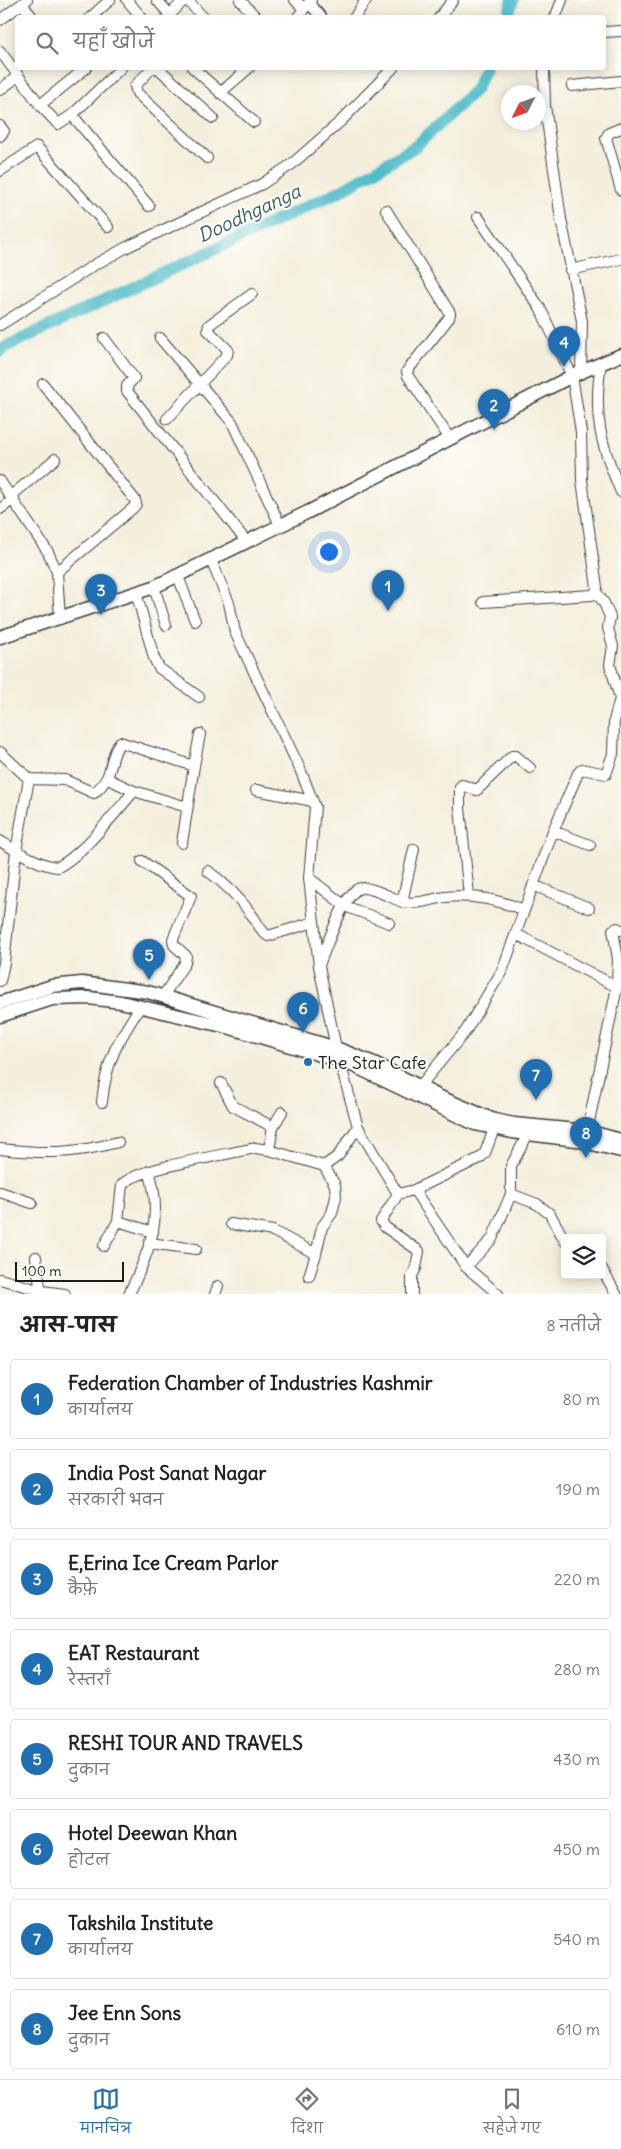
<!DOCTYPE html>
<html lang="hi">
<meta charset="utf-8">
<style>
body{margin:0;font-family:Delius,"Playpen Sans Deva",sans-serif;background:#f6f6f6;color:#222}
.controls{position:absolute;right:15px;bottom:15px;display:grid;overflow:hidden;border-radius:5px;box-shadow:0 2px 12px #0003}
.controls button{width:45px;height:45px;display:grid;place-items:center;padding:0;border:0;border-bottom:1px solid #e0e0e0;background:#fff;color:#222;font:25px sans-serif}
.compass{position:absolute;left:501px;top:85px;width:45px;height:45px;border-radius:50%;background:#fff;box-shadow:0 2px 12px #0003;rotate:228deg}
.scale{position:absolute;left:15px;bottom:12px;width:109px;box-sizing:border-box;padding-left:5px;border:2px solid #1c1c1c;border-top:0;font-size:14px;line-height:18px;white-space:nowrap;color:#1c1c1c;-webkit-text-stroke:4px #fdfcf7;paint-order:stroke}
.you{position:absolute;left:328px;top:551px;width:18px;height:18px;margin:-12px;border:4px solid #fff;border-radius:50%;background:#1a73e8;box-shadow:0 0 0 8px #1a73e833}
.badge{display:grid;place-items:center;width:32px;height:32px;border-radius:50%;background:#1f6fb2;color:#fff;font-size:16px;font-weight:700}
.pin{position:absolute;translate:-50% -41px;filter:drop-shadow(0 1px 2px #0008)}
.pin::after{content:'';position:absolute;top:26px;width:18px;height:15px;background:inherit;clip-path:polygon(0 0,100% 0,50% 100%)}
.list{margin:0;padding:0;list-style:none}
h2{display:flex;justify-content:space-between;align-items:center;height:65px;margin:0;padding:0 20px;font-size:21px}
h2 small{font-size:16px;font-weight:400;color:#767676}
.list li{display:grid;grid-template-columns:32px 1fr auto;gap:15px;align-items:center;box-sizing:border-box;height:80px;margin:0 10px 10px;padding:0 10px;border:1px solid #e0e0e0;border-radius:5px}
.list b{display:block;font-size:19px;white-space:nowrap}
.list p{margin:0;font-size:16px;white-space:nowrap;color:#767676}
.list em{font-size:16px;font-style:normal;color:#767676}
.icon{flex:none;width:28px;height:28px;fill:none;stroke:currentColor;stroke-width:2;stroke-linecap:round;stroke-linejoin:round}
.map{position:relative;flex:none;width:621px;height:1294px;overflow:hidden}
.search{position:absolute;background:#fff;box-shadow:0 2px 12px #0003;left:15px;right:15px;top:15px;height:55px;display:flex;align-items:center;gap:12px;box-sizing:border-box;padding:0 18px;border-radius:5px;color:#767676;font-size:19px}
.sheet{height:785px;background:#fff}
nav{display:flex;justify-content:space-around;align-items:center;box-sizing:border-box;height:70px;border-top:1px solid #e0e0e0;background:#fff;font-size:14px;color:#767676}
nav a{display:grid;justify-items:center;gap:2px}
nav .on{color:#1f6fb2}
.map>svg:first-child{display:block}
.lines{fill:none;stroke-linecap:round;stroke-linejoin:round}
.river{stroke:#51becb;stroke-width:12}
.minor-casing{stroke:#3c3c39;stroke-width:12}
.major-casing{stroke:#3c3c39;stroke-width:15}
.minor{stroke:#fff;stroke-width:10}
.major{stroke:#fff;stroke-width:12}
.poi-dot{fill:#1f6fb2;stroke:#fdfcf7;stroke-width:2}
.labels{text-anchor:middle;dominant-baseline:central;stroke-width:4;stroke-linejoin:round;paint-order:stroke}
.poi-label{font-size:18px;fill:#1c1c1c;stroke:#fdfcf7;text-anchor:start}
.water-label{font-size:19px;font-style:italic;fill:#315d62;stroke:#fdfcf7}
</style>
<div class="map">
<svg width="621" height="1294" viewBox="0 0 621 1294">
<rect width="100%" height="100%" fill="#fdfcf7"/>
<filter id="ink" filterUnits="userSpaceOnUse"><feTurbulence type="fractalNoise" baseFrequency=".02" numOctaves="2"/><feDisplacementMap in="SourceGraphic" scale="10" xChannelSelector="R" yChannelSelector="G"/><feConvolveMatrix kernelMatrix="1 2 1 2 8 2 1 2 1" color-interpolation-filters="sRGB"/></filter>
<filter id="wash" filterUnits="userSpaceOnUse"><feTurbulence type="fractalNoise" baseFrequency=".0096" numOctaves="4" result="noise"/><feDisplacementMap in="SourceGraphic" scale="20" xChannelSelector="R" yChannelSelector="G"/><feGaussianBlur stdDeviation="1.12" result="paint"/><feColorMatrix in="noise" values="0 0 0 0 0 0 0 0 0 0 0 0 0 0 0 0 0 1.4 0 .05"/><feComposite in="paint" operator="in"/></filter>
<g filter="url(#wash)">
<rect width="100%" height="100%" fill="#f4efdc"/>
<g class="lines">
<path class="river" d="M507,18L513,0
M0,352L9,345L340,191L416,146L476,89L485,68"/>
</g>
</g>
<g filter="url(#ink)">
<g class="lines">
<defs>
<path id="minor" d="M127,0L142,18
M157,0L170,15
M187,0L204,18
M240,0L257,18
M295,0L304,9
M309,3L322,18
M22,4L33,18
M90,18L110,0
M167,18L184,0
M297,18L311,0
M354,18L366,0
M439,18L453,0
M555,18L562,0
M0,20L27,0
M604,32L621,31
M0,51L40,105L58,124L72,115L121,68
M152,68L135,86L137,93L207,158
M158,68L213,118
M193,68L254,122
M544,68L545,106L561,219L582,321L581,372
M572,86L621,81
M0,90L18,76
M220,93L249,68
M40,105L86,68
M72,115L149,206
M0,126L4,131L0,136
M621,128L609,133L606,138L621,190
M0,171L37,147L108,227
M386,210L450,313L449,318L407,371L408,376L450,439
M478,217L540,308L572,376L581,432L582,480L597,587L596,592L592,595L483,602
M570,270L621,259
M0,325L96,264L129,246L262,184L292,164L341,121L393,68
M104,338L134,378L127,386V391L246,541
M160,338L232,422L280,525
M601,363C593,416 600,443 621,492
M43,384L135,500L136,504L133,508L57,572
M167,419L227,355L228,350L208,330L209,325L252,294
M0,481L48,552L57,572L60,619
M11,496L55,459
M0,509L14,499
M211,560L229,603L235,632L300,769L315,807L309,878L319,966L336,1048L358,1127L398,1194L414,1190L480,1158L485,1153L494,1129
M178,576L195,621
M154,587L166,625
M136,592L154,658L159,668L199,697
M0,752L29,779L65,780L94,793C116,775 107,761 120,742L194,766L200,734
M108,779L134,791L187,807
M256,790L313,801
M553,831L590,845
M0,841C15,850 40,866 58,867C83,854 115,813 134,791
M182,843L194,766
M142,861L191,896L173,939L174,945L186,956L185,963L163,996
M208,871C224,883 239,897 251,914C257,921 260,931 268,936L314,922
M309,878L345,906L389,923
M533,885L589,908
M469,896L460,808V787L462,785L477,790L512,756H516L530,768
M402,902L414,849
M516,934L617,987
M319,965C326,948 342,900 356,890C366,882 392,899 403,902C418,905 431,899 445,897C473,894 499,900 524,910
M0,981L4,963L16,851L29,779
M221,1083L233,1106L273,1127
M420,1086L465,1032L502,971L553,831L578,773L582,769L606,774L613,754L614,721L620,698L610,665L613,646L608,628L610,617L604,603L596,592
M102,1102C106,1060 118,1041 140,1007
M587,1131L617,987L618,959L613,930L617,928L621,930
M0,1149C45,1154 74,1154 118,1142
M269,1150L273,1127L282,1112
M414,1190L466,1267L498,1294
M0,1192L32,1203
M398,1194L381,1221L385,1227L419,1251L416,1268L412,1276V1294
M511,1194L537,1204L550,1214L565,1241
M118,1221L153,1232
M231,1224L273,1231L316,1254L322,1227L332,1213L336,1197L335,1185L324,1166
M149,1243L196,1249
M104,1246L118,1221L122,1185C134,1168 231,1154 255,1148L269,1150L324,1166L338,1156L358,1127
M36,1257L41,1294
M466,1267L492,1239L511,1194V1166L528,1134
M602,1269L616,1294
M309,1276L316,1254
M0,1279L42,1291L65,1294
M129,1294C149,1253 164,1217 149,1171
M215,1294L218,1286"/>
<path id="major" d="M0,637L154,587L308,512L572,376L621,355
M0,1003L52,986L82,983L148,992L336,1048L374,1063L440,1097L494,1120L514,1124L587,1131L621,1140
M0,1016L52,999L89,998L121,1002L231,1028L350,1064L475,1124L512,1132L576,1140L621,1151"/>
</defs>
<use href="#minor" class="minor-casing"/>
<use href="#major" class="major-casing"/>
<use href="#minor" class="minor"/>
<use href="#major" class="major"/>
</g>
</g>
<circle class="poi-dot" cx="308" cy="1062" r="5"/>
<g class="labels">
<g class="poi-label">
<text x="318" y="1062">The Star Cafe</text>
</g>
<g class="water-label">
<text transform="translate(249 213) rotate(-25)">Doodhganga</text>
</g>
</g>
</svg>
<div class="controls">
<button><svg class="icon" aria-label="layers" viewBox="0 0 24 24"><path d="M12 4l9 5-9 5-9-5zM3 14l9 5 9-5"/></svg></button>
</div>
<svg class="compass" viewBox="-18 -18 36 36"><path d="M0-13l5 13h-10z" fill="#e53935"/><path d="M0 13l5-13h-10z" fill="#767676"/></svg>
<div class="scale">100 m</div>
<div class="you"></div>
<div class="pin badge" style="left:388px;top:611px">1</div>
<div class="pin badge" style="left:494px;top:430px">2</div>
<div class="pin badge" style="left:101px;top:615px">3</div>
<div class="pin badge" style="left:564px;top:367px">4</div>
<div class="pin badge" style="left:149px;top:980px">5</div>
<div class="pin badge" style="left:303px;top:1033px">6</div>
<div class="pin badge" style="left:536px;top:1100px">7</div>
<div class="pin badge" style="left:586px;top:1158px">8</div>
<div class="search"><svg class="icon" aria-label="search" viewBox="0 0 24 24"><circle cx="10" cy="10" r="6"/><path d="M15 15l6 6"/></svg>यहाँ खोजें</div>
</div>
<section class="sheet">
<h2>आस-पास<small>8 नतीजे</small></h2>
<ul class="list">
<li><span class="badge">1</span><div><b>Federation Chamber of Industries Kashmir</b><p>कार्यालय</p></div><em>80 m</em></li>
<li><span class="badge">2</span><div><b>India Post Sanat Nagar</b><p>सरकारी भवन</p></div><em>190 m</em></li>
<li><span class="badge">3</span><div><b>E,Erina Ice Cream Parlor</b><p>कैफ़े</p></div><em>220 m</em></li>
<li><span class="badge">4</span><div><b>EAT Restaurant</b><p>रेस्तराँ</p></div><em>280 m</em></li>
<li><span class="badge">5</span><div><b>RESHI TOUR AND TRAVELS</b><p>दुकान</p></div><em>430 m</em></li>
<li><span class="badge">6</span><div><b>Hotel Deewan Khan</b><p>होटल</p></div><em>450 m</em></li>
<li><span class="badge">7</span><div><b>Takshila Institute</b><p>कार्यालय</p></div><em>540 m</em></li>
<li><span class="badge">8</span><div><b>Jee Enn Sons</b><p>दुकान</p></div><em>610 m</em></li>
</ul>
</section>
<nav>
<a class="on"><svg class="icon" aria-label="map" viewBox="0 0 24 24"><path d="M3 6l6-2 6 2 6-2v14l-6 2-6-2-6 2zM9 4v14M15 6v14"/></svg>मानचित्र</a>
<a><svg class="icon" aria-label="directions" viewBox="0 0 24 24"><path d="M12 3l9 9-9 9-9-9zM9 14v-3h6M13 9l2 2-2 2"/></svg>दिशा</a>
<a><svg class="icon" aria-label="saved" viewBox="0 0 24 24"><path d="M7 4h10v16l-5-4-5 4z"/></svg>सहेजे गए</a>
</nav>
